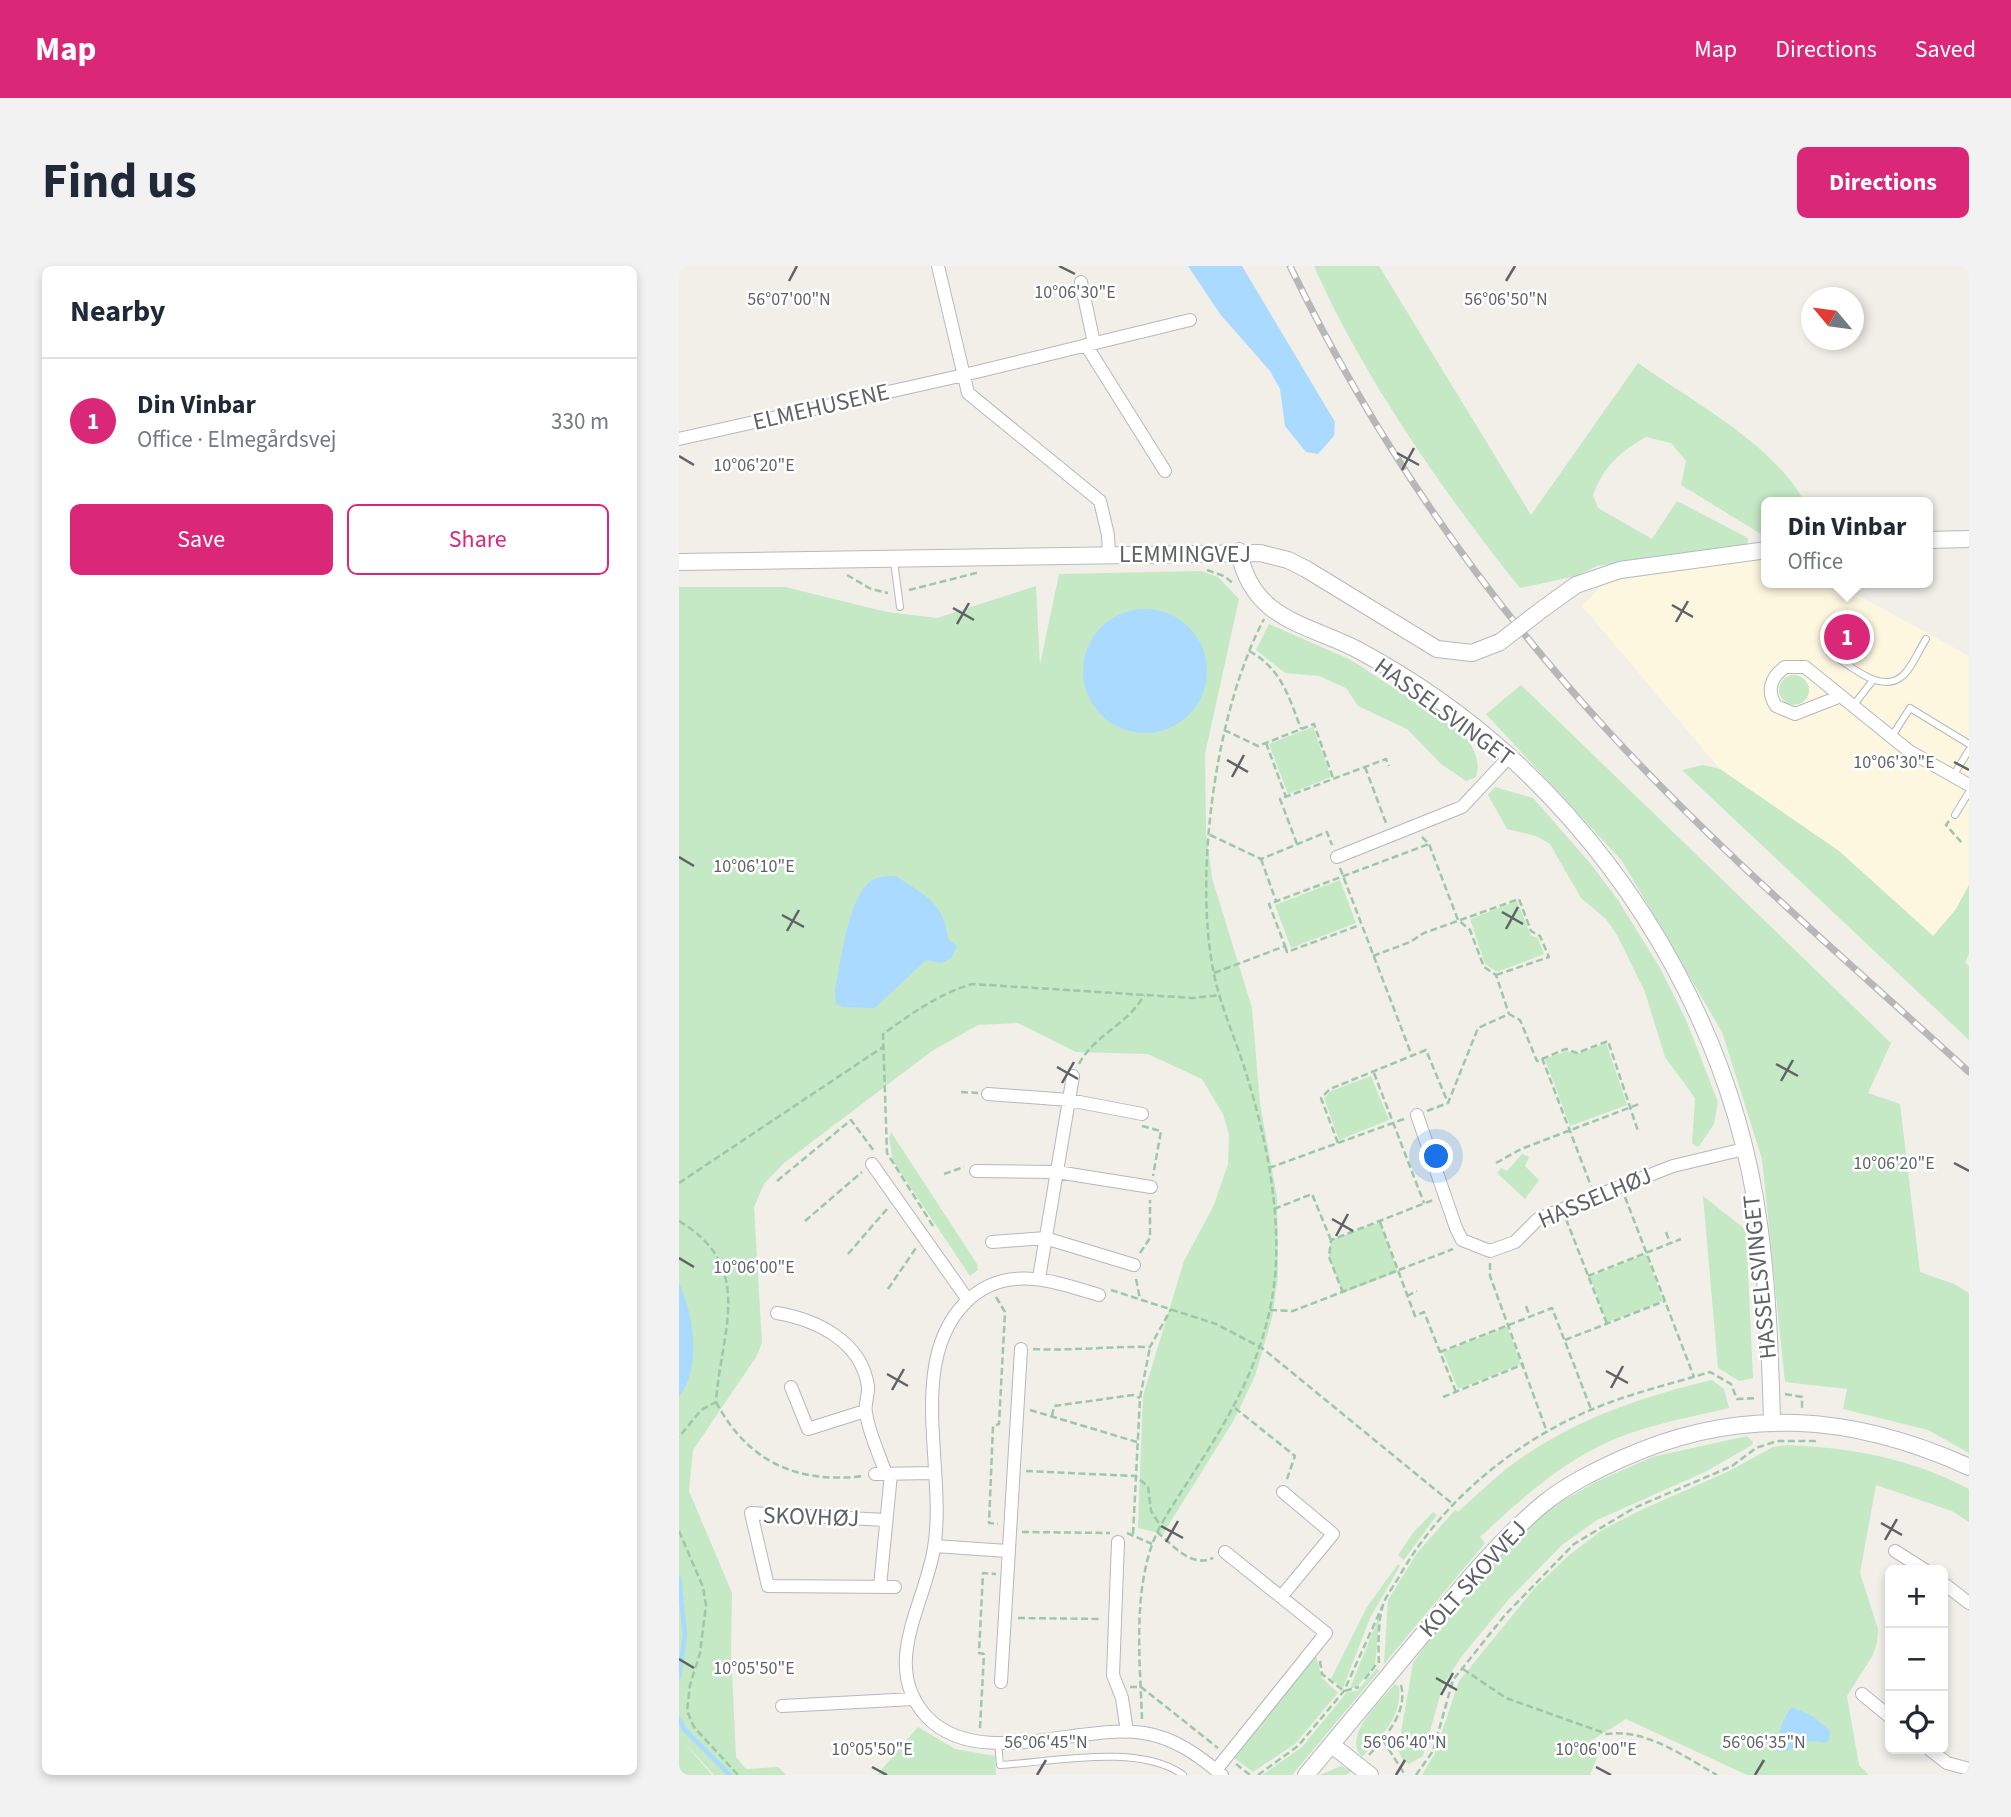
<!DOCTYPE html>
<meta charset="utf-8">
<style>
body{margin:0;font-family:"Source Sans 3",sans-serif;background:#f2f2f3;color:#1f2937}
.controls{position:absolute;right:21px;bottom:21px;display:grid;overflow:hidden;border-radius:10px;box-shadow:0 4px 10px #0003}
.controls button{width:63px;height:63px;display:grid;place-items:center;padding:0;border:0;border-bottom:2px solid #e0e1e3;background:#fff;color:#1f2937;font:35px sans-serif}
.compass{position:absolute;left:1122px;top:21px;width:63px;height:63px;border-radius:50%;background:#fff;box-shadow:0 4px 10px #0003;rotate:299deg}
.you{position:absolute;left:758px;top:891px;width:24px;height:24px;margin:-18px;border:5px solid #fff;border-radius:50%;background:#1a73e8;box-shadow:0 0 0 10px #1a73e833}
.badge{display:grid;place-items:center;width:46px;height:46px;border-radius:50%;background:#db2777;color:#fff;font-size:23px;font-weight:700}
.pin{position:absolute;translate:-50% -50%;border:4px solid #fff;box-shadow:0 2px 7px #0006}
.popup{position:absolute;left:1082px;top:231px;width:172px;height:91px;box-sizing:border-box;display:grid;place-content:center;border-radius:10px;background:#fff;filter:drop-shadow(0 2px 5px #0005);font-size:23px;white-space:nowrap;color:#747a83}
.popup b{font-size:26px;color:#1f2937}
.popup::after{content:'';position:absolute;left:50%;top:100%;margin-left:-14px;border:14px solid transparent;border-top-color:#fff}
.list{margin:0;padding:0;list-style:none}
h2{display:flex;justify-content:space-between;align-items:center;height:91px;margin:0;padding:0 28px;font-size:30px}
h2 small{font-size:23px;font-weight:400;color:#747a83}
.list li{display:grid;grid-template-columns:46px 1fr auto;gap:21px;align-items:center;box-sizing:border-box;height:126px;padding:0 28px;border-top:2px solid #e0e1e3}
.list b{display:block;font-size:26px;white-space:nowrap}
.list p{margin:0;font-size:23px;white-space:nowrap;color:#747a83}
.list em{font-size:23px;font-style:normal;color:#747a83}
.actions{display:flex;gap:14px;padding:21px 28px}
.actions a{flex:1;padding:16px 0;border:2px solid #db2777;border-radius:10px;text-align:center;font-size:24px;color:#db2777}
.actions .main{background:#db2777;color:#fff}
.icon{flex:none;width:38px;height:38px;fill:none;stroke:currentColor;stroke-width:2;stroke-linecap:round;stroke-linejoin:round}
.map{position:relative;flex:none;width:1290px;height:1509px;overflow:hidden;border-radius:10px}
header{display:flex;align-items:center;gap:42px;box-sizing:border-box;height:98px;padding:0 35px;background:#db2777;color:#fff}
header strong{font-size:33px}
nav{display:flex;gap:38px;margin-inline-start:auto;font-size:24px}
.intro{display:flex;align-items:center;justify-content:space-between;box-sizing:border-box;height:168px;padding:0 42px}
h1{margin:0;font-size:49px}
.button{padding:18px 32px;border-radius:10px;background:#db2777;color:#fff;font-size:24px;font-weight:700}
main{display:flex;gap:42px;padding:0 42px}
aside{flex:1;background:#fff;border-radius:10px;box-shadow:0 4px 10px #0003}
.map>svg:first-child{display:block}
.commercial{fill:#fef7e0}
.green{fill:#c5e8c5}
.water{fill:#aadaff}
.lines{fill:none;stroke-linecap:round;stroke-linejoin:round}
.stream{stroke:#aadaff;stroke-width:4.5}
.lane-casing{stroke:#b5b8bc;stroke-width:8}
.street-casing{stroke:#b5b8bc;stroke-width:14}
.secondary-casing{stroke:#b6babf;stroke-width:18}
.path{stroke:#9cc7a9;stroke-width:2.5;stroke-dasharray:7 3.5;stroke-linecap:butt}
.lane{stroke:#fff;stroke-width:6}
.street{stroke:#fff;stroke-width:12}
.secondary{stroke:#fff;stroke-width:16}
.rail-casing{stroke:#b6b7b8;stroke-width:7}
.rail{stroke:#fff;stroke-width:4.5;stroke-dasharray:13;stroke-linecap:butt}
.secondary-bridge-casing{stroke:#b6babf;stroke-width:18;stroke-linecap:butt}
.secondary-bridge{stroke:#fff;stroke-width:16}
.ticks{fill:none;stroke:#5f6368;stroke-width:2.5}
.labels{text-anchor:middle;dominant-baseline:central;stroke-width:5;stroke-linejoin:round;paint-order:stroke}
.street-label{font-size:24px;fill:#5f6368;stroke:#fff}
.ticks-label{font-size:18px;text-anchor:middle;fill:#5f6368;stroke:#fff;stroke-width:5;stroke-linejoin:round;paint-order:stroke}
</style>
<header>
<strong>Map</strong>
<nav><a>Map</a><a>Directions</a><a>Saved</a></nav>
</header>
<div class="intro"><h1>Find us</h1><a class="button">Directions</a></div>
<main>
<aside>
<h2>Nearby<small></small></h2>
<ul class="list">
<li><span class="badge">1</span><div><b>Din Vinbar</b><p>Office · Elmegårdsvej</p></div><em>330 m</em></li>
</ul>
<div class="actions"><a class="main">Save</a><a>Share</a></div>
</aside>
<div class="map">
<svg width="1290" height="1509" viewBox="0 0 1290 1509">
<rect width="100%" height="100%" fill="#f1efe8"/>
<path class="commercial" d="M1087,292L1088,317H1157L1290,390V619L1277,643L1255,670L1160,585L1041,503L903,340L926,316Z"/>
<path class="green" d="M635,0H700L852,249L959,97C1014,136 1093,177 1126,236H1088L1087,271L1002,219L1007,195L992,177L967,171C941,186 925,200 914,229L919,242L973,273L998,235L1069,272L1068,279L918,300L897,310L841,322C765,227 684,111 635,0Z
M522,305L539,311L560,333L526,488L527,565L533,612L573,742L581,838L598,931L599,1010L593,1052L576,1110L555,1154L484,1268L459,1262L464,1130L505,995L535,939L549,898L550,869L544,848L523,813L469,788L397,786L339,757L299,759L253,785L105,897L85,918L75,941L83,1077L77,1091L14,1184L10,1225L53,1327L52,1384L57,1491L67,1503L99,1501L107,1509H35L3,1474L33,1509H0V321H106L208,346L258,352L357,320L361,399L380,308Z
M590,358L672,394L779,464C792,474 803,495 797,511L787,515L762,498L728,463L679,440L667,422L640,410L606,407L577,384Z
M1100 424a15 15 0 1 1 30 0a15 15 0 1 1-30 0Z
M842,419L1212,777L1189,827L1221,838L1241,1006L1275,1018L1290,1027V1187L1249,1164L1164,1143L1168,1123L1106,1116L1083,893L1043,766L943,595L807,448Z
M634,461L652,511L609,528L590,478Z
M1024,499L1041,503L1160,585L1254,670L1277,643L1290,619V688L1286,696L1290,700V774L1003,504Z
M816,521L854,532L911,597L939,634L981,702L1007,754L1039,836L1035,858L1021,879L1018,881L1013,877L1016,832L986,791L966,726L938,669L927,653L902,632L871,578L857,570L828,563L809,529Z
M661,614L677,657L612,682L596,639Z
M838,635L852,670L859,672L865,688L818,706L806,698L791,653Z
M927,777L948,839L891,860L866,793L888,785L898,788Z
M692,810L710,854L660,874L645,832L652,825Z
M212,866L298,998L299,1004L291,1010L214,895L210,872Z
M843,888L850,891L846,900L860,914L846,933L818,907L822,902L828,905Z
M1024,930L1067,964L1074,1112L1060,1115L1039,1102Z
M701,956L719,1006L664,1027L650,991L652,974Z
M967,988L984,1035L928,1056L911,1011Z
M828,1061L842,1098L779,1123L764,1086Z
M1033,1114L1045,1123L1050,1142C1004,1153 954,1161 911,1185C870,1207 836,1239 801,1271L806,1277L705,1398L709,1334L738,1287L776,1244L779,1246C800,1227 821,1206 845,1190C902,1151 966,1130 1033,1114Z
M1068,1170L1074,1176L1073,1179L1028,1205L918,1254L883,1279L830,1333L783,1390L764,1419L744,1490L730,1498L724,1494L719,1484L734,1397L768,1348L845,1264L876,1239L917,1216L973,1191Z
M1108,1179C1174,1182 1231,1192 1290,1223V1256L1273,1245L1197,1219L1181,1307L1199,1363L1198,1376L1194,1389L1168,1430L1180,1499L1190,1509H1068L947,1453L910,1476L921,1484L911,1509H743L755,1489L780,1415L855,1323L889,1290L923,1264L962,1244L1048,1206L1094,1181Z
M754,1246L758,1249L725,1294L719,1289L734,1267Z
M719,1298L721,1300L691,1352L664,1422L652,1413L688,1341Z
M701,1348L696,1399L677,1422H671Z
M637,1390L643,1412L659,1427L616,1478L574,1506L554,1491Z
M698,1402L700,1405L613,1509H583L623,1481L668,1426L678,1425Z
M716,1418L720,1421C724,1450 701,1472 683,1491C662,1470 703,1434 716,1418Z
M239,1461L276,1483L316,1490L317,1509H198Z
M662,1500L673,1505L667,1509H641Z"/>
<path class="water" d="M509,0H563L656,156L655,170L639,188L627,186L606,160L601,123L591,105L541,48Z
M404 405a62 62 0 1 1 124 0a62 62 0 1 1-124 0Z
M217,610C245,629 265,636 269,673L278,680L272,692L263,697L247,694L196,742L165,741L157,738L156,725C162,697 169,627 195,613C201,610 211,610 217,610Z
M0,1017C15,1050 23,1100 0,1131Z
M1113,1441L1135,1451L1151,1465L1150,1474L1146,1477C1119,1470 1117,1488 1098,1485C1096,1475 1105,1448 1113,1441Z"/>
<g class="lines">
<path class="stream" d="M0,1312L6,1368L0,1411
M0,1453L5,1463L51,1509"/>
<defs>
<path id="lane" d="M215,295L221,341
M1151,387C1170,398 1200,428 1222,411C1232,404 1240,384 1247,373
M1174,440L1194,414
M1213,470L1231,442L1290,478
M1274,510L1290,484
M1276,549L1290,526
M319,1476L321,1499C373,1496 461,1477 504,1509"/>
<path id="street" d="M259,0L289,127L421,235L429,269L430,289
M402,16L415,77
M407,79L486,205
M0,173L285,109L511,54
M1162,430L1116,448L1097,440C1087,425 1092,411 1106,401H1126L1230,485L1290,519
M658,591L783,541L830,491
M309,828L390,834L463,848
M738,849L777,962L783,974L811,985L836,976L859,953L894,939L994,900L1065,883
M193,898L289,1034
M297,905L378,906L472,921
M313,976L366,972L455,999
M360,1012L394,810
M420,1029C374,1015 325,997 286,1037C227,1097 268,1206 255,1282C246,1339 200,1401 249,1452C300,1504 402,1457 465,1467C496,1472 519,1489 543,1509
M98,1047C138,1054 182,1075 189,1120C190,1129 185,1138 187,1147C190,1167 200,1188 207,1208
M112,1121L129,1163L186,1145
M196,1208L255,1207
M207,1254L72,1247L89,1320L216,1321
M439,1276L434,1409L443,1432L448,1466
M256,1280L328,1285
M1216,1285L1246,1304
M1264,1317L1290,1337
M201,1320L212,1208
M602,1331L654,1268L604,1226
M322,1416L342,1083
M1183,1428L1211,1451
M103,1440L235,1433
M1250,1483L1268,1497L1290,1503
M537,1504L647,1367L546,1286"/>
<path id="secondary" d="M1248,274L1290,273
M560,285C564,308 573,326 591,341C616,361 651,369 679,384C733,413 786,450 831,491C963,612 1056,779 1080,958C1089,1022 1091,1089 1093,1154
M0,296L581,287L609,294L627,303L758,383L793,387L821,376
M865,342L897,319L941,304L1088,284
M653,1479L691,1509
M627,1509C668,1460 708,1411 749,1362C785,1318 820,1275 864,1238C887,1219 916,1205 942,1193C1060,1139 1174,1148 1290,1201"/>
</defs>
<use href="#lane" class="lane-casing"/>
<use href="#street" class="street-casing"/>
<use href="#secondary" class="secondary-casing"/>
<path class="path" d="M528,304L545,310L555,318
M168,309L192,323L209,327
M230,324L301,306
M570,385C602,402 610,431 622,463
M545,464L579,480L635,458L654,512
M587,477L607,531
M686,501L707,557
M1270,555L1267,559L1283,577
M531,569L582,593L648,566L653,579
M743,571L750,578L779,654L791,664L805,701L817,709L830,748
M618,578L601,533L707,493L710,500
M582,593L597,635
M661,602L733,790
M606,680L608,686L681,659
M694,690L731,676L745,667L840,633L852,665L861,670L870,691L817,709
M535,707L606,680L590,638L750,578
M863,792L912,920
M400,798C415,769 450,758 465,729
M695,807L745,937
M282,826L299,827
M748,845L769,837L799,762L830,748L841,754L858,795L887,783L898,787L929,775L959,865
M463,860L482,865L474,910
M659,877L642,832L651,823L747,784L769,837
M817,897L842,883L960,838
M590,902L725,853
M265,908L285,901
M98,915L172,854L195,885
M0,917L204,781
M946,931L1015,1111
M595,943L633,928L652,974
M887,953L928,1058
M0,955C77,1001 42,1064 37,1136L22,1144L0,1171
M126,955L183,906
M701,956L736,1050L745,1046L777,1126
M254,960L208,887L204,768C232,748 259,728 293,718L514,732L541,729
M987,966L991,977
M461,987L471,972V934
M169,988L208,943
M811,997V1010L868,1166
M909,1010L1002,973
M457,1013L461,1033
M209,1023L237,982
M432,1024L537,1058L583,1082L775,1239
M664,1027L650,991L652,974L754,934
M728,1030L738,1025
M317,1031L326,1046L320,1158L314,1160L310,1257L319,1258
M847,1040L851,1051
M591,1044L614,1045L774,983
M886,1074L986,1035
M354,1083C394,1085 431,1080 471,1081L492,1043
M761,1086L873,1042L912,1143
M1106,1128L1123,1131V1142
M764,1131L845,1098
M37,1136C69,1196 118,1218 184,1210
M556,1142L616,1190L608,1213
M351,1144L458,1176
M373,1150L375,1140L454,1129L461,1132
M347,1205L456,1210L469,1220L472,1245L481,1259
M0,1265L24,1321L27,1339L21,1387L11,1419L8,1445L15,1461L59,1509
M343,1266L431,1267
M478,1266C495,1280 512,1302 534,1292
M448,1267L473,1278
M454,1268L461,1132L471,1081
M339,1352L423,1353
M641,1395L643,1408L665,1425L680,1421
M700,1397C699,1381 699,1354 704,1339C707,1329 715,1320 720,1311C761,1237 836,1175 914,1143C952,1127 992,1118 1031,1106L1052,1118L1058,1133L1078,1132
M784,1403L827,1432L928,1468C966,1462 1006,1491 1038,1509
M686,1413L699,1396
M451,1421H462L539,1482
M463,1453C461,1396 454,1330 474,1276C484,1251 501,1229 515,1206C555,1144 588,1087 596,1011C602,944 587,871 567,807C557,774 542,742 535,708C514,609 537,443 585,353
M301,1462L305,1388L300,1387L304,1307L317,1308
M704,1474L726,1509
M690,1489C707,1470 729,1446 722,1419
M557,1498L571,1509
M579,1509L619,1480L665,1425L703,1341
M737,1509L754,1485L774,1414L826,1349L895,1278L955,1242L1053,1200L1077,1182L1098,1175H1140"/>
<use href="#lane" class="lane"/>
<use href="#street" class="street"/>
<use href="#secondary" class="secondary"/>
<defs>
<path id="rail" d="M611,0C693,170 801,326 929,465C1041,587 1168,694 1290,806"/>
</defs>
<use href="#rail" class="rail-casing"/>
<use href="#rail" class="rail"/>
<defs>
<path id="secondary-bridge" d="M821,376L865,342"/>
</defs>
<use href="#secondary-bridge" class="secondary-bridge-casing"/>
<use href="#secondary-bridge" class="secondary-bridge"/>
</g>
<path class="ticks" d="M380,0L396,8M110,15L118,0M827,15L836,0M718,187L740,199M0,190L15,199M723,204L735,182M993,339L1014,351M274,342L295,354M997,356L1009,335M278,358L290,337M548,494L569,506M1275,496L1290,504M553,511L565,489M0,591L15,600M823,646L844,658M103,649L125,661M827,663L839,641M108,665L120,644M1097,798L1119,810M378,801L399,813M1102,815L1114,794M383,817L395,796M1275,897L1290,905M653,953L674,965M657,970L669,948M0,992L15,1001M927,1105L949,1117M208,1108L229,1120M932,1122L944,1100M213,1124L225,1103M1202,1257L1223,1269M482,1260L504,1272M1206,1274L1218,1253M487,1276L499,1255M0,1393L15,1402M757,1412L778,1424M762,1429L774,1407M193,1501L208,1509M917,1501L932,1509M358,1509L367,1494M717,1509L726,1494M1076,1509L1085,1494"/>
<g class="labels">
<g class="street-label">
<text transform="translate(142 141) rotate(-13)">ELMEHUSENE</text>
<text x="506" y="288">LEMMINGVEJ</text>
<text transform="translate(765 446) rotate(36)">HASSELSVINGET</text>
<text transform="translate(916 932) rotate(-23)">HASSELHØJ</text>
<text transform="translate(1081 1011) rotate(-96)">HASSELSVINGET</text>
<text transform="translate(132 1251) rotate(2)">SKOVHØJ</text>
<text transform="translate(794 1313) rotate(-48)">KOLT SKOVVEJ</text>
</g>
</g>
<g class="ticks-label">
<text x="396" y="32">10°06'30"E</text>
<text x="110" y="39">56°07'00"N</text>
<text x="827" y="39">56°06'50"N</text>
<text x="75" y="205">10°06'20"E</text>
<text x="1215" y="502">10°06'30"E</text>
<text x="75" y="606">10°06'10"E</text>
<text x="1215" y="903">10°06'20"E</text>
<text x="75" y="1007">10°06'00"E</text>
<text x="75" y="1408">10°05'50"E</text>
<text x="367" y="1482">56°06'45"N</text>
<text x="726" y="1482">56°06'40"N</text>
<text x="1085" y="1482">56°06'35"N</text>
<text x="193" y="1489">10°05'50"E</text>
<text x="917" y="1489">10°06'00"E</text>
</g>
</svg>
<div class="controls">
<button>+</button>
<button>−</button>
<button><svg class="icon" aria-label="locate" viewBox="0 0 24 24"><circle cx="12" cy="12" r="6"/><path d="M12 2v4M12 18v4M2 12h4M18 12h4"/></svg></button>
</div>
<svg class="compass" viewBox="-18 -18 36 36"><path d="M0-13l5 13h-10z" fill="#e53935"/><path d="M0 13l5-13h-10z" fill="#747a83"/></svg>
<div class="you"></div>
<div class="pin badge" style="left:1168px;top:371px">1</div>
<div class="popup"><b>Din Vinbar</b>Office</div>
</div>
</main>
